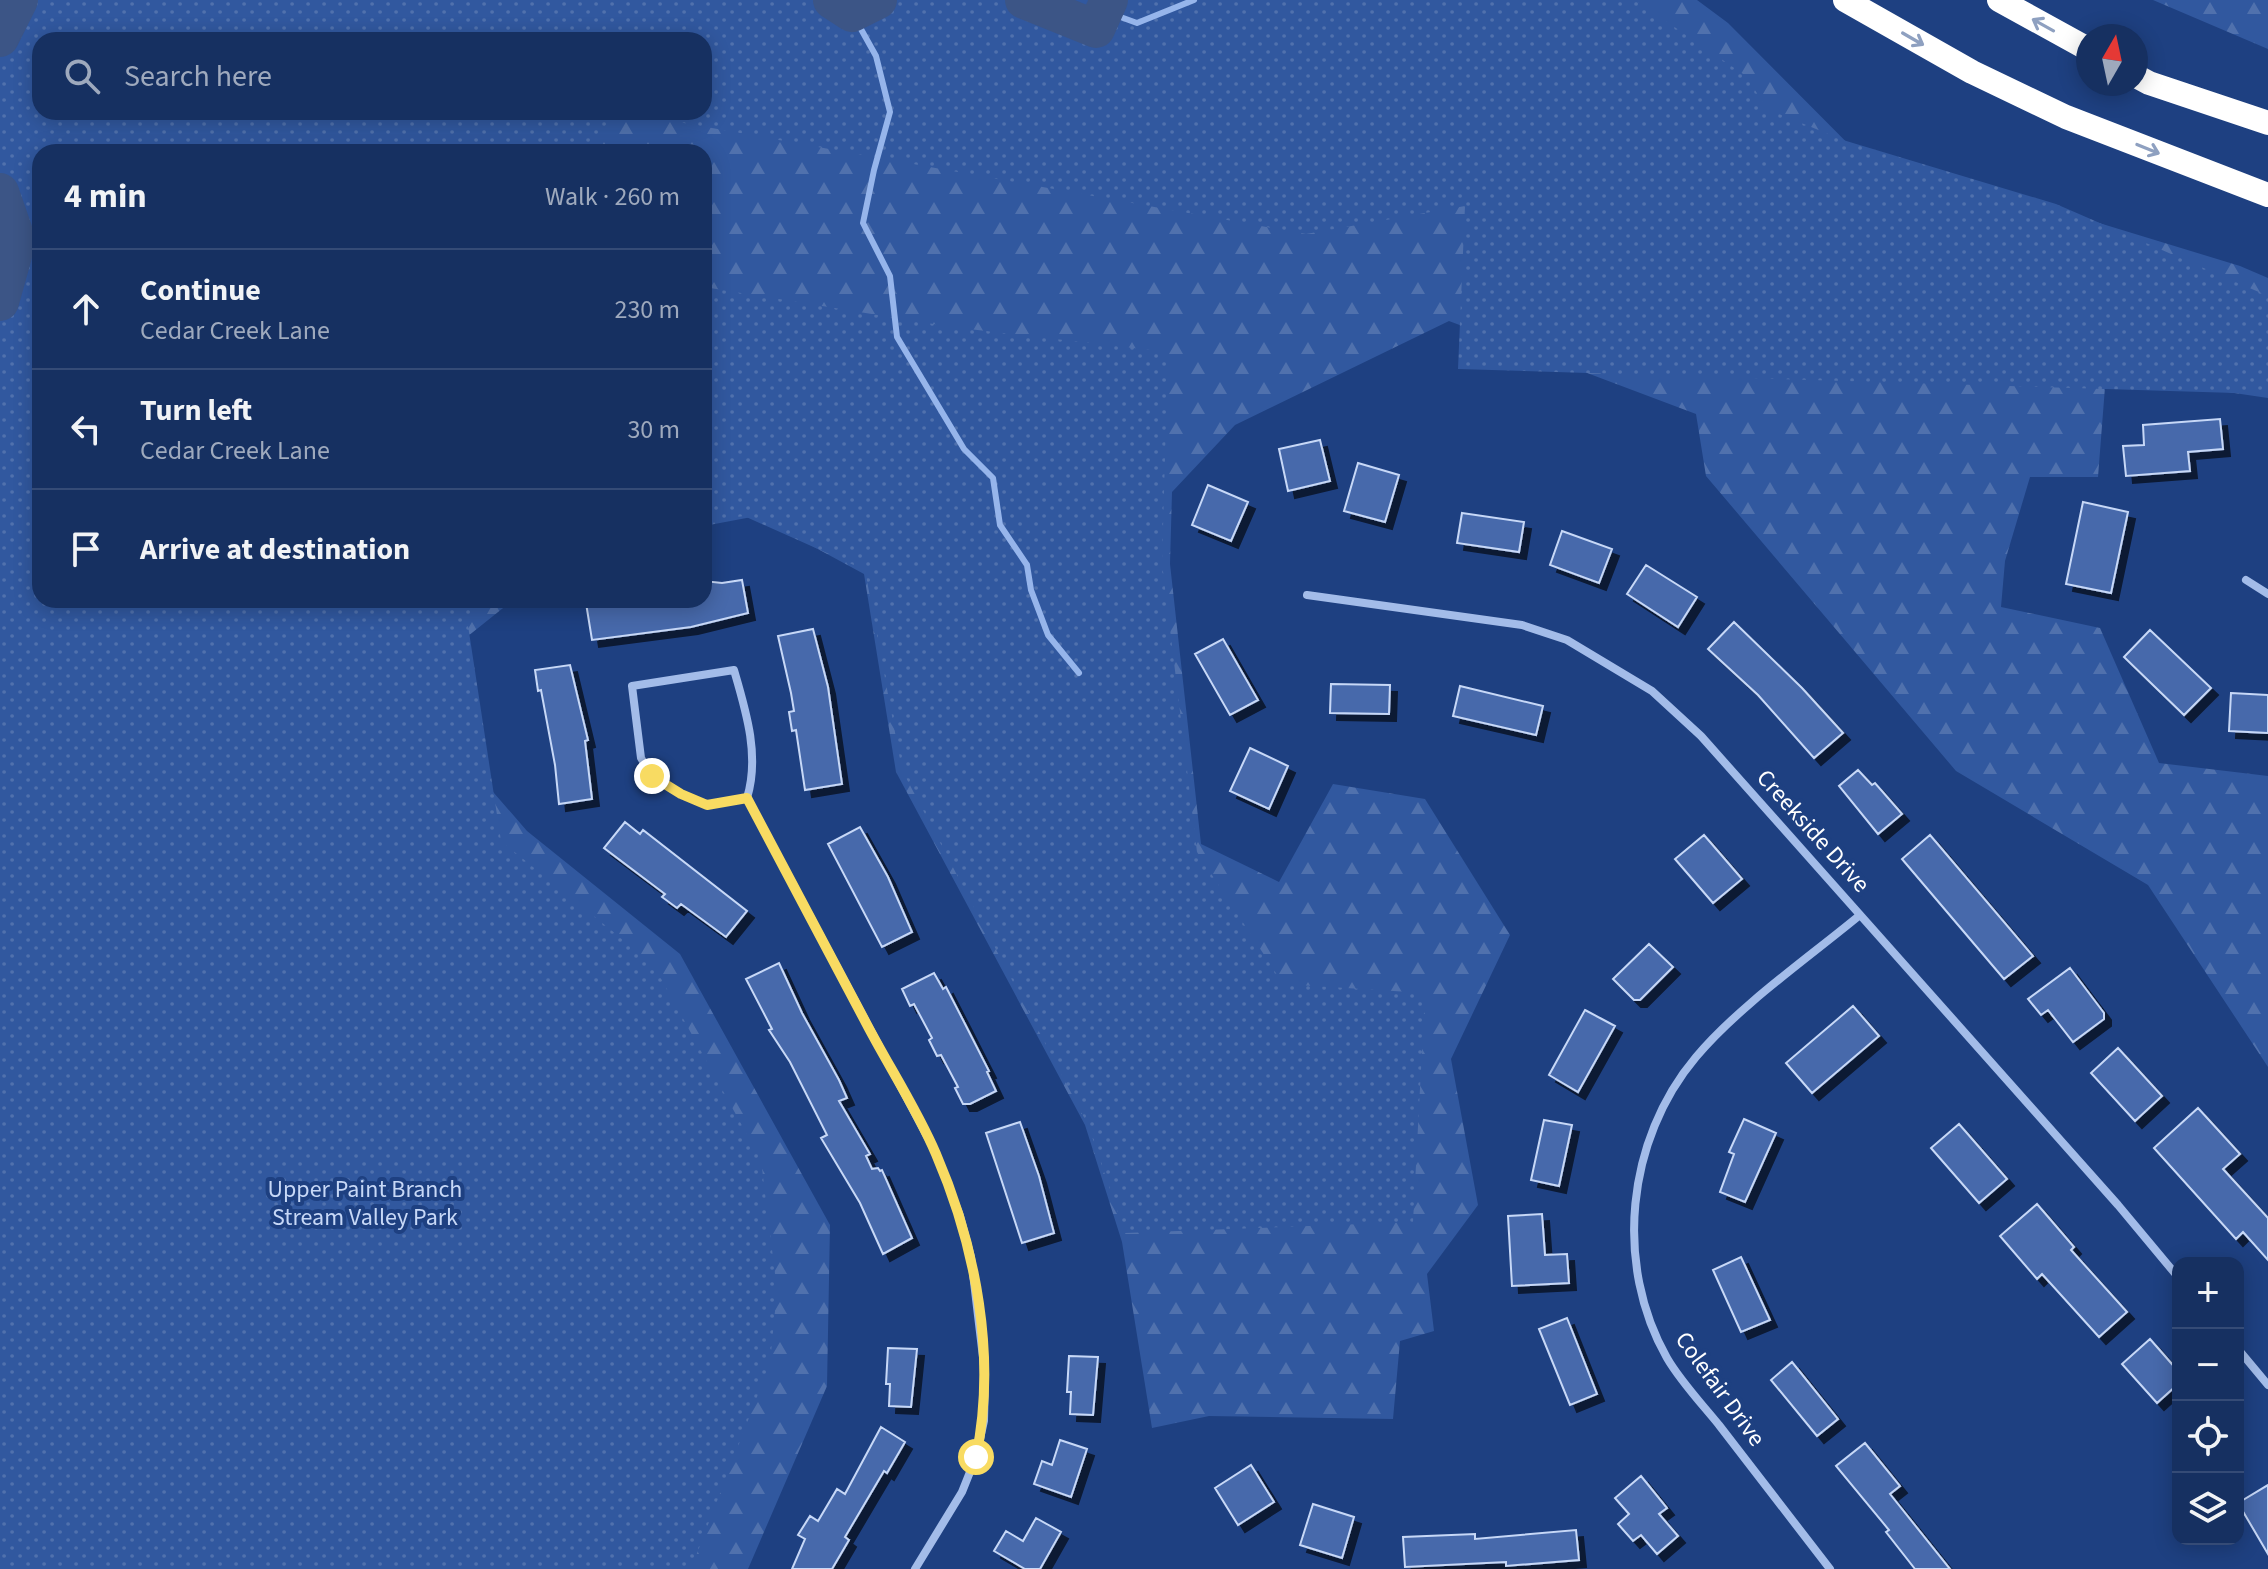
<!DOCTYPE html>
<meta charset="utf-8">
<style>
body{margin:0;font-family:"Source Sans 3",sans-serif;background:#1f3867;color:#f1f3f6}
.controls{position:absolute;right:24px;bottom:24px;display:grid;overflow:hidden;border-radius:16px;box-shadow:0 4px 20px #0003}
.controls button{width:72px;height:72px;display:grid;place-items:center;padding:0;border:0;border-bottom:2px solid #354b76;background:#163061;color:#f1f3f6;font:40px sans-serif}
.compass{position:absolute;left:2076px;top:24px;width:72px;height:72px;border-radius:50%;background:#163061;box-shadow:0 4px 20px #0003;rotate:9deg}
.stop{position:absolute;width:24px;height:24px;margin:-18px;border:6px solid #f8db62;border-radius:50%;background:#fff}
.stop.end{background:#f8db62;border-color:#fff;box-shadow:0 2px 8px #0008}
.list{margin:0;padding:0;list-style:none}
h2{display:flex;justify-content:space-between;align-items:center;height:104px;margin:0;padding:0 32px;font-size:34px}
h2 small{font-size:26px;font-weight:400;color:#9ea9bd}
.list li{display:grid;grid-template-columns:52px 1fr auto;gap:24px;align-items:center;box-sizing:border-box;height:120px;padding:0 32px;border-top:2px solid #354b76}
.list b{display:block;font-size:30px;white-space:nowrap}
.list p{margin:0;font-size:26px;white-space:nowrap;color:#9ea9bd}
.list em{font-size:26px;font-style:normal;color:#9ea9bd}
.icon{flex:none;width:44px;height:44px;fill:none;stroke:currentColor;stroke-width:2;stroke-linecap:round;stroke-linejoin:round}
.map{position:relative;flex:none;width:2268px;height:1569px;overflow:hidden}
.search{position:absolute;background:#163061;box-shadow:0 4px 20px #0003;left:32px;top:32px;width:680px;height:88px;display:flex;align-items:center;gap:20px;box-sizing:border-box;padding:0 28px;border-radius:24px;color:#9ea9bd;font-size:30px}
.panel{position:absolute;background:#163061;box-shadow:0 4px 20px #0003;left:32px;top:144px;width:680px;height:464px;border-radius:24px}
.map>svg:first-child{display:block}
.forest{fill:url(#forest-firs);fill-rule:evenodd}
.park{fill:url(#park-dots)}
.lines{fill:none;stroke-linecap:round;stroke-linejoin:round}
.stream{stroke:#96b5eb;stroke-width:6}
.river{stroke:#3c5586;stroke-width:38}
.building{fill:#4669ab;stroke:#c7d8f7;stroke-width:2;filter:url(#shadow)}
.minor{stroke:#a3bce9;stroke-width:8}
.motorway{stroke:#fff;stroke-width:24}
.oneway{stroke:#8ea0c0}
.route{stroke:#f8db62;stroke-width:10}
.labels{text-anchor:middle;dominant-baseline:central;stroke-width:8;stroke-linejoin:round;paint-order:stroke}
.street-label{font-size:24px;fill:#fff;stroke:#1e4081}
.park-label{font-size:24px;fill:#c7d8f7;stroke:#1e4081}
</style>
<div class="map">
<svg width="2268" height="1569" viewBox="0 0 2268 1569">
<defs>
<pattern id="forest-firs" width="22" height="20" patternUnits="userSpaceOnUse" patternTransform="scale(2)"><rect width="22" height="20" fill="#31589f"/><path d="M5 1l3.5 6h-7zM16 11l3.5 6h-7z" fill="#5071ad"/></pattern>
<pattern id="park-dots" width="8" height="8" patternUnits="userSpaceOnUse" patternTransform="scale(2)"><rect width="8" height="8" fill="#31589f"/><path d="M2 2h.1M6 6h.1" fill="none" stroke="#5071ad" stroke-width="1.8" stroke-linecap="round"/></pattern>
<filter id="shadow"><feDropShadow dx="7" dy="7" stdDeviation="0" flood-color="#0009"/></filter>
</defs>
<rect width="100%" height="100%" fill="#1e4081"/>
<path class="forest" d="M0,0H1697L1728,23L1901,197L2004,194L2240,266L2268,278V398L2106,374L2098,477H2030L2005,561L2001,607L2100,628L2159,763L2268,776V1067L2148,885L1956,771L1706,476L1696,414L1449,321L1235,425L1172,492L1170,564L1201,844L1279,882L1333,784L1425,799L1510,935L1451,1059L1478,1205L1427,1274L1434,1331L1400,1341L1393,1419L1209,1416L1152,1428L1122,1242L1085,1125L896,772L864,574L757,516L704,526V152H40V600H513L443,656L461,755L527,831L680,954L830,1225L827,1386L748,1569H0ZM40,40H704V112H40Z
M2153,0H2268V49Z"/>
<path class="park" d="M0,0H1635L1746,76L1767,109L1843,140L2056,204L2268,296V394L1458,369L1465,206L1306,234L622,112H704V40H40V112H617L583,152H40V600H491L467,619L501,841L653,964L761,1160L777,1290L770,1363L691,1569H0Z
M704,287L952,327L1168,352L1162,563L1197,852L1283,984L1425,993L1413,1222L1125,1233L1088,1125L902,770L865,570L744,516L704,522Z"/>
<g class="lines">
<path class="stream" d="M1104,11L1137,23L1194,0
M852,13L876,56L890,112L874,170L863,223L890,276L897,337L964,449L993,478L1000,525L1027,565L1031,590L1048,635L1079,673"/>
<path class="river" d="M832,0L852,13L878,0
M1024,0L1096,29L1109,0
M0,38L19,0
M0,192L17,241L0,302"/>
</g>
<path class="building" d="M2220,419L2223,449L2188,452L2190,471L2126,476L2123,446L2144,445L2143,425Z
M1320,440L1330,481L1288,491L1279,449Z
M1358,463L1399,475L1385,522L1344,511Z
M1208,485L1248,502L1231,541L1192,525Z
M2083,502L2128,512L2111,593L2066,584Z
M1462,513L1524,522L1519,552L1457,543Z
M1562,531L1612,549L1599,583L1550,565Z
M1646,565L1697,597L1678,627L1627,594Z
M742,580L748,613L691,627L592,640L586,603L608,600H704V581L722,583Z
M1734,622L1802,688L1843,733L1814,758L1758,695L1708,649Z
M813,629L828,687L842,784L805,790L796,730L792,731L789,712L794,711L791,693L778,636Z
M2150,630L2211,688L2184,715L2124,657Z
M1223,639L1258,700L1230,715L1195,654Z
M570,665L588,740L585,741L592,799L559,804L555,765L541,690L538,691L535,670Z
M1331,684L1390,685L1389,714L1330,713Z
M1460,686L1543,706L1536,735L1453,716Z
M2231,693L2268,695V733L2229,731Z
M1250,748L1288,766L1269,809L1230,791Z
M1858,770L1872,785L1875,783L1902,814L1878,834L1839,786Z
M625,822L640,834L643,830L747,911L726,937L681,904L677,908L662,897L665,894L604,848Z
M860,827L888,877L912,932L882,947L828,844Z
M1704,835L1742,879L1713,903L1675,859Z
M1930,835L2033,956L2004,979L1902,859Z
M1649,944L1673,967L1640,1000H1634L1613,979Z
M779,963L802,1013L839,1080L847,1098L839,1101L870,1154L866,1156L872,1169L878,1168L880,1171L882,1170L912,1238L883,1254L860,1203L821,1138L827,1135L790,1062L769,1030L772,1029L746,979Z
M2070,968L2104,1013V1019L2073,1042L2048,1010L2041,1015L2028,999Z
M934,973L943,989L946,987L964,1022L989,1071L987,1072L996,1091L970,1104H963L955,1088L958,1087L941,1055L937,1056L929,1040L932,1038L914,1004L910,1006L902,989Z
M1853,1006L1879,1036L1812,1093L1786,1063Z
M1585,1010L1615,1026L1578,1092L1549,1075Z
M2118,1048L2162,1096L2135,1121L2091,1073Z
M2198,1108L2240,1154L2223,1169L2268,1218V1260L2243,1232L2236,1239L2154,1148Z
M1744,1119L1776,1133L1745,1202L1720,1192L1734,1154L1729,1152Z
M1544,1120L1572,1125L1559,1186L1531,1180Z
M1020,1122L1039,1176L1054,1233L1022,1243L986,1133Z
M1959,1124L2007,1179L1979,1203L1931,1148Z
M2037,1204L2074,1247L2071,1250L2127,1312L2099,1337L2042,1274L2037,1279L2000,1236Z
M1542,1214L1545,1255L1567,1254L1569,1283L1512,1286L1508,1216Z
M1741,1257L1770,1320L1741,1332L1713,1270Z
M1567,1318L1597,1394L1570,1405L1539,1329Z
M2150,1339L2178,1371V1384L2157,1403L2122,1364Z
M888,1348L917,1349L911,1407L889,1406L890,1384H886Z
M1069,1356L1098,1357L1093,1415L1070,1414L1071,1392H1067Z
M1792,1362L1838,1419L1817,1436L1771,1380Z
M881,1427L905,1442L887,1473L884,1471L845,1537L849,1540L832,1569H792L805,1539L798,1535L810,1516L818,1521L837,1489L845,1494Z
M1060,1440L1087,1449L1071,1497L1034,1484L1042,1461L1052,1465Z
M1865,1443L1900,1486L1890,1494L1950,1569H1915L1886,1532L1889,1530L1836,1466Z
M1251,1465L1274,1502L1238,1525L1215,1488Z
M1641,1476L1667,1508L1659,1514L1678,1536L1657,1554L1641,1535L1633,1541L1618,1524L1629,1514L1615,1498Z
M2268,1485V1554L2238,1503Z
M1313,1504L1354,1517L1342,1558L1300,1545Z
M1036,1518L1061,1532L1040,1569H1025L994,1551L1006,1531L1023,1541Z
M1576,1530L1579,1560L1506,1566V1562L1405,1567L1403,1537L1475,1534V1539Z"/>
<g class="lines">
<path class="minor" d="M2246,580L2268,594
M1307,595L1522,625L1567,640L1652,691L1701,736L2118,1205L2178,1277
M747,798L707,805L681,794L652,776L641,758L632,686L734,670C746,711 760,756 747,798L935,1151L960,1216L971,1257L985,1374L984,1421L976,1457L962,1492L915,1569
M2238,1349L2268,1385
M1830,1569C1793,1521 1756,1473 1719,1425C1702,1404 1681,1382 1667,1358C1614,1265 1626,1140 1696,1057C1739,1006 1808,958 1860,915"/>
<path class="motorway" d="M1845,0L1972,72L2066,117L2268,195
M1999,0L2088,49
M2136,76L2149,83L2268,123"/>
</g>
<defs><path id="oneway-shaft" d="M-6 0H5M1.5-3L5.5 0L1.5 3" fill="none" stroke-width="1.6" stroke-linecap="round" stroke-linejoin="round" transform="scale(2)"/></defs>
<g class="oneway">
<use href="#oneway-shaft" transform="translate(2043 25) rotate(-151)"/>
<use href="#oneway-shaft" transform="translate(1913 39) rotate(30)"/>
<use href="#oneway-shaft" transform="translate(2148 149) rotate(22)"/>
</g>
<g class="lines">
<path class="route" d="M652,776L681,794L707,805L747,798C786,872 825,946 864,1019C887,1064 916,1107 936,1154C976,1247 997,1357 976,1457"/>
</g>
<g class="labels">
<g class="street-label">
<text transform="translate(1813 831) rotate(48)">Creekside Drive</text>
<text transform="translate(1720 1389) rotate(54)">Colefair Drive</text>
</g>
<g class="park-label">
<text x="365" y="1189">Upper Paint Branch<tspan x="365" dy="28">Stream Valley Park</tspan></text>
</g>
</g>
</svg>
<div class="controls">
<button>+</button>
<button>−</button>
<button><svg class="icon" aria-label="locate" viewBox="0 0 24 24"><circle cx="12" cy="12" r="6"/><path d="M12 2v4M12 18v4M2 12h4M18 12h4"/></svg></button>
<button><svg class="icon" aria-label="layers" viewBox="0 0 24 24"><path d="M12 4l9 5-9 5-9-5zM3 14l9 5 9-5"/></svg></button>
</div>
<svg class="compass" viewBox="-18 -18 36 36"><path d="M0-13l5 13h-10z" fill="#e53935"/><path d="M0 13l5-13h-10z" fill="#9ea9bd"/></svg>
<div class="stop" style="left:976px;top:1457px"></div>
<div class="stop end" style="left:652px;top:776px"></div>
<div class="search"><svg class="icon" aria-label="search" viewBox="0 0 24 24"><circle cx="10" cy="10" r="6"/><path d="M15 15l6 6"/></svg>Search here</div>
<section class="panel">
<h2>4 min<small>Walk · 260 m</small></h2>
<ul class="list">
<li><svg class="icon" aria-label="ahead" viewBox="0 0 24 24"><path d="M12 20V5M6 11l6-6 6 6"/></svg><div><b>Continue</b><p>Cedar Creek Lane</p></div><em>230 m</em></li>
<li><svg class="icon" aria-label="left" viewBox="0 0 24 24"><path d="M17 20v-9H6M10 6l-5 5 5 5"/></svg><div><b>Turn left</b><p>Cedar Creek Lane</p></div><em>30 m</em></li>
<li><svg class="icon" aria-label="arrive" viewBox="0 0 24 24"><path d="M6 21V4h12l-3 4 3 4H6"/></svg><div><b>Arrive at destination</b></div></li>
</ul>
</section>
</div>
